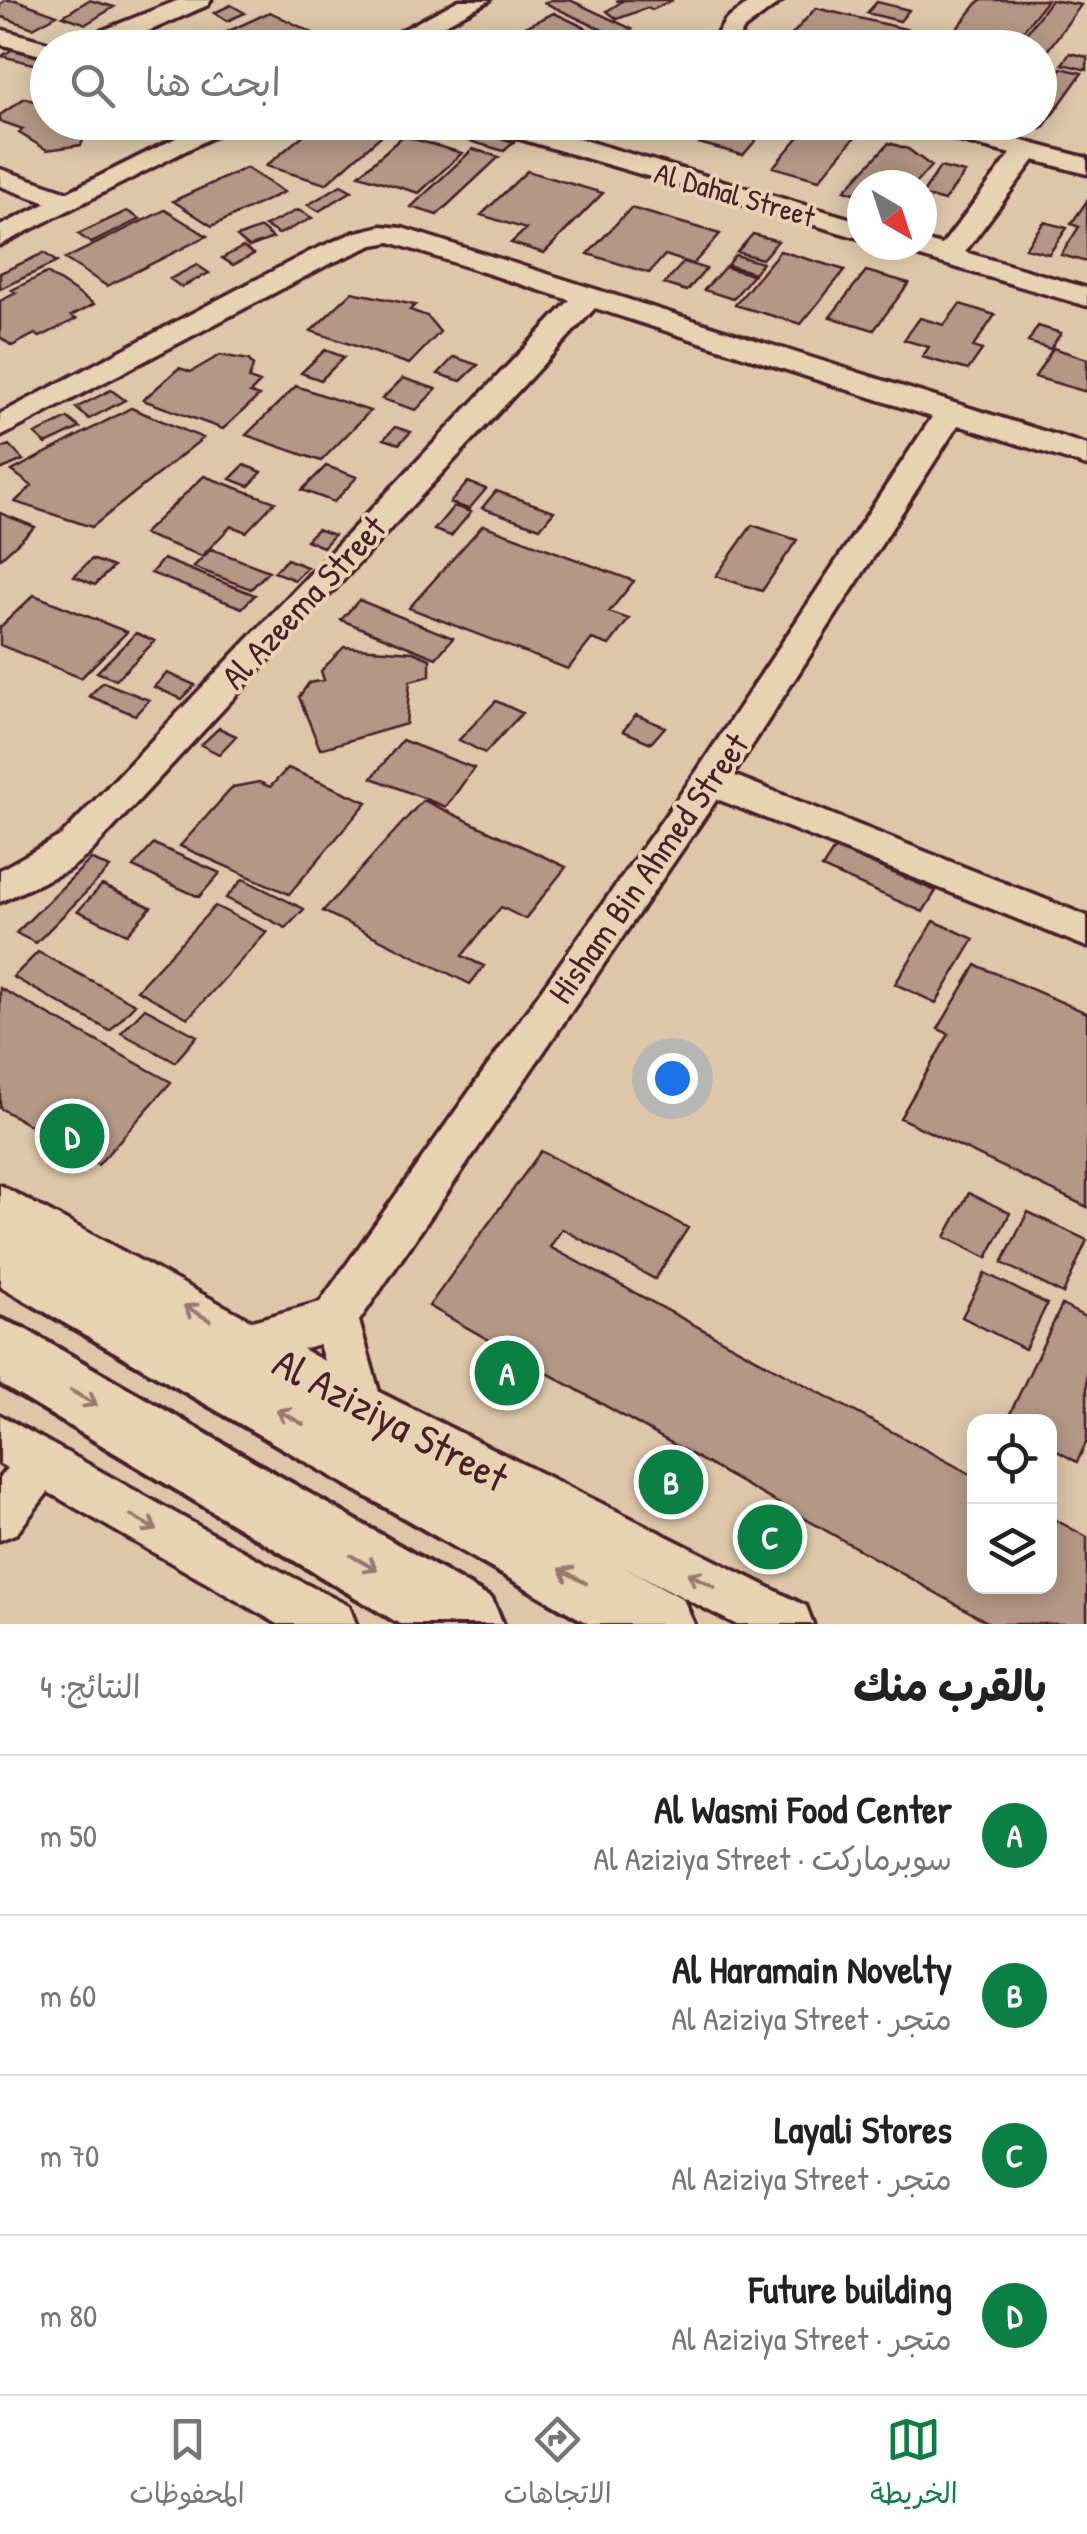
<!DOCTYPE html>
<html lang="ar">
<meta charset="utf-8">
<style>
body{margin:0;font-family:"Patrick Hand","Playpen Sans Arabic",sans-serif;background:#f2f2f2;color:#222;direction:rtl}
.controls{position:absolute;right:30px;bottom:30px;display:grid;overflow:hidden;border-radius:20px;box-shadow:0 5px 25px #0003}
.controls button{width:90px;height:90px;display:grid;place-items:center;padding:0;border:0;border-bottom:2px solid #e0e0e0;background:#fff;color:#222;font:50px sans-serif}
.compass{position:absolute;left:847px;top:170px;width:90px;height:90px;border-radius:50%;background:#fff;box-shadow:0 5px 25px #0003;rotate:141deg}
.you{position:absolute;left:672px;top:1078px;width:35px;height:35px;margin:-25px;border:8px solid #fff;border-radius:50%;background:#1a73e8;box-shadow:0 0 0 15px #1a73e833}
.badge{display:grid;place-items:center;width:65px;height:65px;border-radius:50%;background:#0b8043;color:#fff;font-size:32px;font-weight:700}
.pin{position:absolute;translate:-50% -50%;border:5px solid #fff;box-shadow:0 2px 10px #0006}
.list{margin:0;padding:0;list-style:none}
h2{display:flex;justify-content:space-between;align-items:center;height:130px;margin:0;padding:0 40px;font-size:42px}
h2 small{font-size:32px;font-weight:400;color:#767676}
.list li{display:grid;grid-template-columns:65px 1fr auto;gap:30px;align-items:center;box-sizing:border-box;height:160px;padding:0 40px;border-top:2px solid #e0e0e0}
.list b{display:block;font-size:38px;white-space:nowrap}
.list p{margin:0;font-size:32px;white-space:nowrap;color:#767676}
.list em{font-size:32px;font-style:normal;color:#767676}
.icon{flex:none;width:55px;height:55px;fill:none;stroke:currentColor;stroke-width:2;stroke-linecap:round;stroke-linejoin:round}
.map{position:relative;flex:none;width:1087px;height:1624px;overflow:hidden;direction:ltr}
.search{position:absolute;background:#fff;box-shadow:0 5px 25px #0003;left:30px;right:30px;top:30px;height:110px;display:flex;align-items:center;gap:25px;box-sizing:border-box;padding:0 35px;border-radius:55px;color:#767676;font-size:38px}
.sheet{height:770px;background:#fff}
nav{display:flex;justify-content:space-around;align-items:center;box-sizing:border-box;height:140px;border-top:2px solid #e0e0e0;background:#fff;font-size:28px;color:#767676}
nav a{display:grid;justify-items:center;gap:5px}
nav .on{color:#0b8043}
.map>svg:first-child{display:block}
.building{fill:#b49885;stroke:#4a1f2b;stroke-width:2.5}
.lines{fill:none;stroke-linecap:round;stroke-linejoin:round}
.minor-casing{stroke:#4a1f2b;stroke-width:7}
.secondary-casing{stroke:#4a1f2b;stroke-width:8}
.minor{fill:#e7d2b1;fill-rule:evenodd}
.secondary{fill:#e7d2b1;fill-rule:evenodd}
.oneway{stroke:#98786e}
.labels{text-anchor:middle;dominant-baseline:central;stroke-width:8;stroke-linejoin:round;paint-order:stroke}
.far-street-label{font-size:30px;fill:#4a1f2b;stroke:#e7d2b1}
.street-label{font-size:35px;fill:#4a1f2b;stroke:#e7d2b1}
.near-street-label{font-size:42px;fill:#4a1f2b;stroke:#e7d2b1}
</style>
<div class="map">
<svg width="1087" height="1624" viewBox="0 0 1087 1624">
<rect width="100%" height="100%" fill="#dec7a9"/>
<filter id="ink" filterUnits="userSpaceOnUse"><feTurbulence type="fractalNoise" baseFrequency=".01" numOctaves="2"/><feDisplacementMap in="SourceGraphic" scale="20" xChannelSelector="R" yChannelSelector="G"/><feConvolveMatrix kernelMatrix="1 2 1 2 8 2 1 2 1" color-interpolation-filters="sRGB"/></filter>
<g filter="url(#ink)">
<path class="building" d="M6,0H16L57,15L33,28L0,16V4Z
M89,0L114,7L86,24L63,16Z
M551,0H570L632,29L617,37L545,3Z
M616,0H673L652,10L647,8L617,19L607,11L621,2Z
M980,0H1047L1010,48L950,37Z
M1051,0L1081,5L1041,59L1040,48H1015Z
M877,2L909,10L900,21L867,13Z
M231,5L245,13L227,21L214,13Z
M816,8L914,31L901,48H823L788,39Z
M270,12L317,35L291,48H220L207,41Z
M554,13L609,39L592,48L483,47Z
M476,33L491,40L477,48H445Z
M13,49L48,60V68L2,56Z
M1070,53L1087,57V70L1062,64Z
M1040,62L1057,67L1040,92Z
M1061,68L1082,73L1042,129L1020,124L1040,122V97Z
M25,98L40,103L48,98V122H91L81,145L47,150L19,133L23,129L0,121V115Z
M106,122H129L140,127L125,136L100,127Z
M346,122H374L391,127L326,184L266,166L313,127Z
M422,122H446L514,142L504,151L418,126Z
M713,122H772L743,155L695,142Z
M809,125L855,137L819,180L773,167Z
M403,136L462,153L419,193L359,175Z
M889,143L908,149L931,166L914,185H862V195L845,190Z
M473,149L499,157L437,215L411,207Z
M940,167L965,173L944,201L922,195Z
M246,168L284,192L212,226L173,201Z
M527,171L603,193L544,253L511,243L526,229L481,215Z
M341,185L352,191L319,211L308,205Z
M1087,201V262L1061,255L1079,227L1071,224Z
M631,208L720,234L693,264L665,255L649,273L588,254Z
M165,210L207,236L107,286L65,259Z
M298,210L312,218L279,234L265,226Z
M127,211L140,219L91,243L78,234Z
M1044,222L1067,228L1049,254L1025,248Z
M261,228L273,238L249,247L237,237Z
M753,234L778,241L762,259L737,252Z
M243,247L254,254L233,265L222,258Z
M780,251L845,270L801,324L735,305Z
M44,253L57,262L0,289V273Z
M735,255L762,263L754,273L727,265Z
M684,262L706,269L687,291L664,284Z
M197,265L209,273L181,287L170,279Z
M725,267L753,275L733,299L704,290Z
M866,271L909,283L874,330L830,317Z
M47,273L94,304L71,316L76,319L40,337L35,334L12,346L0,337V301L16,293L12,290Z
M352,292L415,305L410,310L427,316L440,332L409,364L311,331Z
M960,304L995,315L973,347L982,350L968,370L922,357L929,347L904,340L920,318L944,325Z
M1038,326L1061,333L1050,349L1028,342Z
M1053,348L1087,359V392L1035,377Z
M325,350L344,357L321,380L301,373Z
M220,355L249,360L253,366L249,379L260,383L250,393L259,396L223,429L143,400L179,368L191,372Z
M454,357L478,365L461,381L438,374Z
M403,378L436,389L416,410L382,399Z
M296,386L370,411L321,461L246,435Z
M111,390L125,400L89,419L76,408Z
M131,408L203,438L92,527L15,502L32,486L12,471Z
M68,418L80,428L46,444L35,434Z
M395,427L411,432L399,444L384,439Z
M9,445L23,460L0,470V449Z
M244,465L262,472L249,486L230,479Z
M326,466L357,477L334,502L302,490Z
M204,476L275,502L246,532L231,526L202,556L143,534Z
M468,482L486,489L469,509L450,503Z
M496,491L554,511L540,528L482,508Z
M454,506L471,512L451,536L434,530Z
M0,513L35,527L0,559Z
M483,525L634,581L609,612L629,619L609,645L592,639L568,669L409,608Z
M752,525L797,540L762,591L716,576Z
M317,529L334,535L323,547L306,540Z
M211,549L269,571L251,589L193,567Z
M92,559L113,567L95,585L74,576Z
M163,559L255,595L242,608L151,573Z
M287,559L307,567L295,580L274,572Z
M34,595L127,632L81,678L0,645V627Z
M359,600L453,638L436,658L341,620Z
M136,633L155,641L116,680L97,672Z
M344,647L413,652L430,659V676L410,681L406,724L320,749L299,697L309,683L324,680L321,671Z
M167,673L195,685L182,699L154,687Z
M103,682L149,700L135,715L89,696Z
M496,701L522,713L485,753L459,740Z
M636,715L665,727L651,743L623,731Z
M219,728L236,736L219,754L201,745Z
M402,740L474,768L446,807L372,778Z
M288,768L367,802L289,894L180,846L233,787L259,782L270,787Z
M423,800L566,867L525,919L501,907L462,956L484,966L470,984L323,911Z
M154,844L220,873L199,897L133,867Z
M835,848L936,891L923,912L822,868Z
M91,859L110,868L36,943L16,933Z
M243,879L304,909L286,928L226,898Z
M102,885L151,907L127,934L78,911Z
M215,906L267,932L188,1018L137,990Z
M934,921L974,939L936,1003L895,984Z
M38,952L135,1004L110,1031L13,977Z
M976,965L1087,1013V1207L900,1118L949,1034L938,1029Z
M0,988L171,1082L98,1165L0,1108Z
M145,1008L197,1036L175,1062L121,1033Z
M541,1151L688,1228L655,1279L562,1229L550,1247L974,1476V1586H1050V1517L1087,1537V1624H991L429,1306Z
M969,1193L1010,1213L987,1258L945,1237Z
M1028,1212L1087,1240L1063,1294L1002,1263Z
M985,1273L1047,1304L1025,1349L962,1317Z
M1062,1305L1087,1318V1441L1077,1462L1050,1447V1422H1006Z"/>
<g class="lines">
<defs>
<path id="minor" d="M179,0H211L208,5L117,45L68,48L71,43Z
M459,0H490L401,48H369Z
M753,0H783L743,30L733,48H708L726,20Z
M0,29L57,45L59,48H48V57L0,44Z
M208,122H242L0,245V226L47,203L0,186V169L68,192Z
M479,122H522L862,222V239L483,128Z
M905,122H951L1087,158V174L1034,160L965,252L1087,288V306L900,251L896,245H922V240L942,245L1011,154L909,128Z
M382,226L402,228L1087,445V466L958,425L733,775L1087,916V947L717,799L359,1321L379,1392L806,1606L813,1624H735L343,1422L0,1226V1185L252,1321L320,1302L697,771L932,417L595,308L88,855L68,870L0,902V870L62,835L570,300L390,242L373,245L329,264L0,437V414L309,252L353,233ZM319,1344L324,1361L302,1349Z
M0,1415L261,1561L349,1606L356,1624H278L48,1492L17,1533L0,1540V1477L7,1468L0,1464Z"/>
<path id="secondary" d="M0,1226L22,1234L683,1599L694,1624H589L0,1286Z
M0,1319L23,1328L492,1599L503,1624H400L0,1384Z"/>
</defs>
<use href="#minor" class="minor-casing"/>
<use href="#secondary" class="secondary-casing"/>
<use href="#minor" class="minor"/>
<use href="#secondary" class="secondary"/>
</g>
<defs><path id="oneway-shaft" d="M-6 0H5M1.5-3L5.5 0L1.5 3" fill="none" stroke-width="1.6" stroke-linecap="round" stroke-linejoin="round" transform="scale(2.5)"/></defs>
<g class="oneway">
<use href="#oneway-shaft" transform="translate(197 1313) rotate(-150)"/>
<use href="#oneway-shaft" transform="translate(84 1398) rotate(30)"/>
<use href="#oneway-shaft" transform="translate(290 1417) rotate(-151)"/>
<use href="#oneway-shaft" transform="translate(144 1523) rotate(30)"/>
<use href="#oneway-shaft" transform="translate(364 1563) rotate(30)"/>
<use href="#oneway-shaft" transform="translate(573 1576) rotate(-151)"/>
<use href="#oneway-shaft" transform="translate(701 1580) rotate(-153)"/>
</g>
</g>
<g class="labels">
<g class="far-street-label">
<text transform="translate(735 194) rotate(16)">Al Dahal Street</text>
</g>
<g class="street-label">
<text transform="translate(303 602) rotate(-47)">Al Azeema Street</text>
<text transform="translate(648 868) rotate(-55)">Hisham Bin Ahmed Street</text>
</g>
<g class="near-street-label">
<text transform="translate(391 1419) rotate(28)">Al Aziziya Street</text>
</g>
</g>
</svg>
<div class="controls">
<button><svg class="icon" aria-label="locate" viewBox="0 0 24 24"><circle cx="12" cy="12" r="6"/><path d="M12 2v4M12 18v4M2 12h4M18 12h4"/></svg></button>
<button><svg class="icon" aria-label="layers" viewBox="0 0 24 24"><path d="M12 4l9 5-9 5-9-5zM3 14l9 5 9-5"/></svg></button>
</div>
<svg class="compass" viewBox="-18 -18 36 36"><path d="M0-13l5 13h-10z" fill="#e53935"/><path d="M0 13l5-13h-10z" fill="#767676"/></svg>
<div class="you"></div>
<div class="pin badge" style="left:507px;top:1373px">A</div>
<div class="pin badge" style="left:671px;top:1482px">B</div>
<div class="pin badge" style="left:770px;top:1537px">C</div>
<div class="pin badge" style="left:72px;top:1136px">D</div>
<div class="search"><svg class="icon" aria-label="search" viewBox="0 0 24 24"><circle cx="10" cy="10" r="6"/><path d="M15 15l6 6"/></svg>ابحث هنا</div>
</div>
<section class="sheet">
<h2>بالقرب منك<small>النتائج: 4</small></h2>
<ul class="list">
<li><span class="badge">A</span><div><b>Al Wasmi Food Center</b><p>سوبرماركت · Al Aziziya Street</p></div><em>50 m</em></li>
<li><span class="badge">B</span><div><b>Al Haramain Novelty</b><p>متجر · Al Aziziya Street</p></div><em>60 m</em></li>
<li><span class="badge">C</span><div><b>Layali Stores</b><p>متجر · Al Aziziya Street</p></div><em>70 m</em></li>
<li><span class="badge">D</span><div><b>Future building</b><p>متجر · Al Aziziya Street</p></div><em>80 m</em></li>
</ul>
</section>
<nav>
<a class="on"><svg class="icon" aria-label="map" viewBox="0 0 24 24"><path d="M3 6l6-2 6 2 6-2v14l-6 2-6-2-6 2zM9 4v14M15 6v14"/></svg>الخريطة</a>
<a><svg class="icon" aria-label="directions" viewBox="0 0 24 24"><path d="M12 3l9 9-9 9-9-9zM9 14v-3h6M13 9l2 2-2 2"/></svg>الاتجاهات</a>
<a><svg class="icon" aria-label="saved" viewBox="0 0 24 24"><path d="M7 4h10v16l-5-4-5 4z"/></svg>المحفوظات</a>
</nav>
